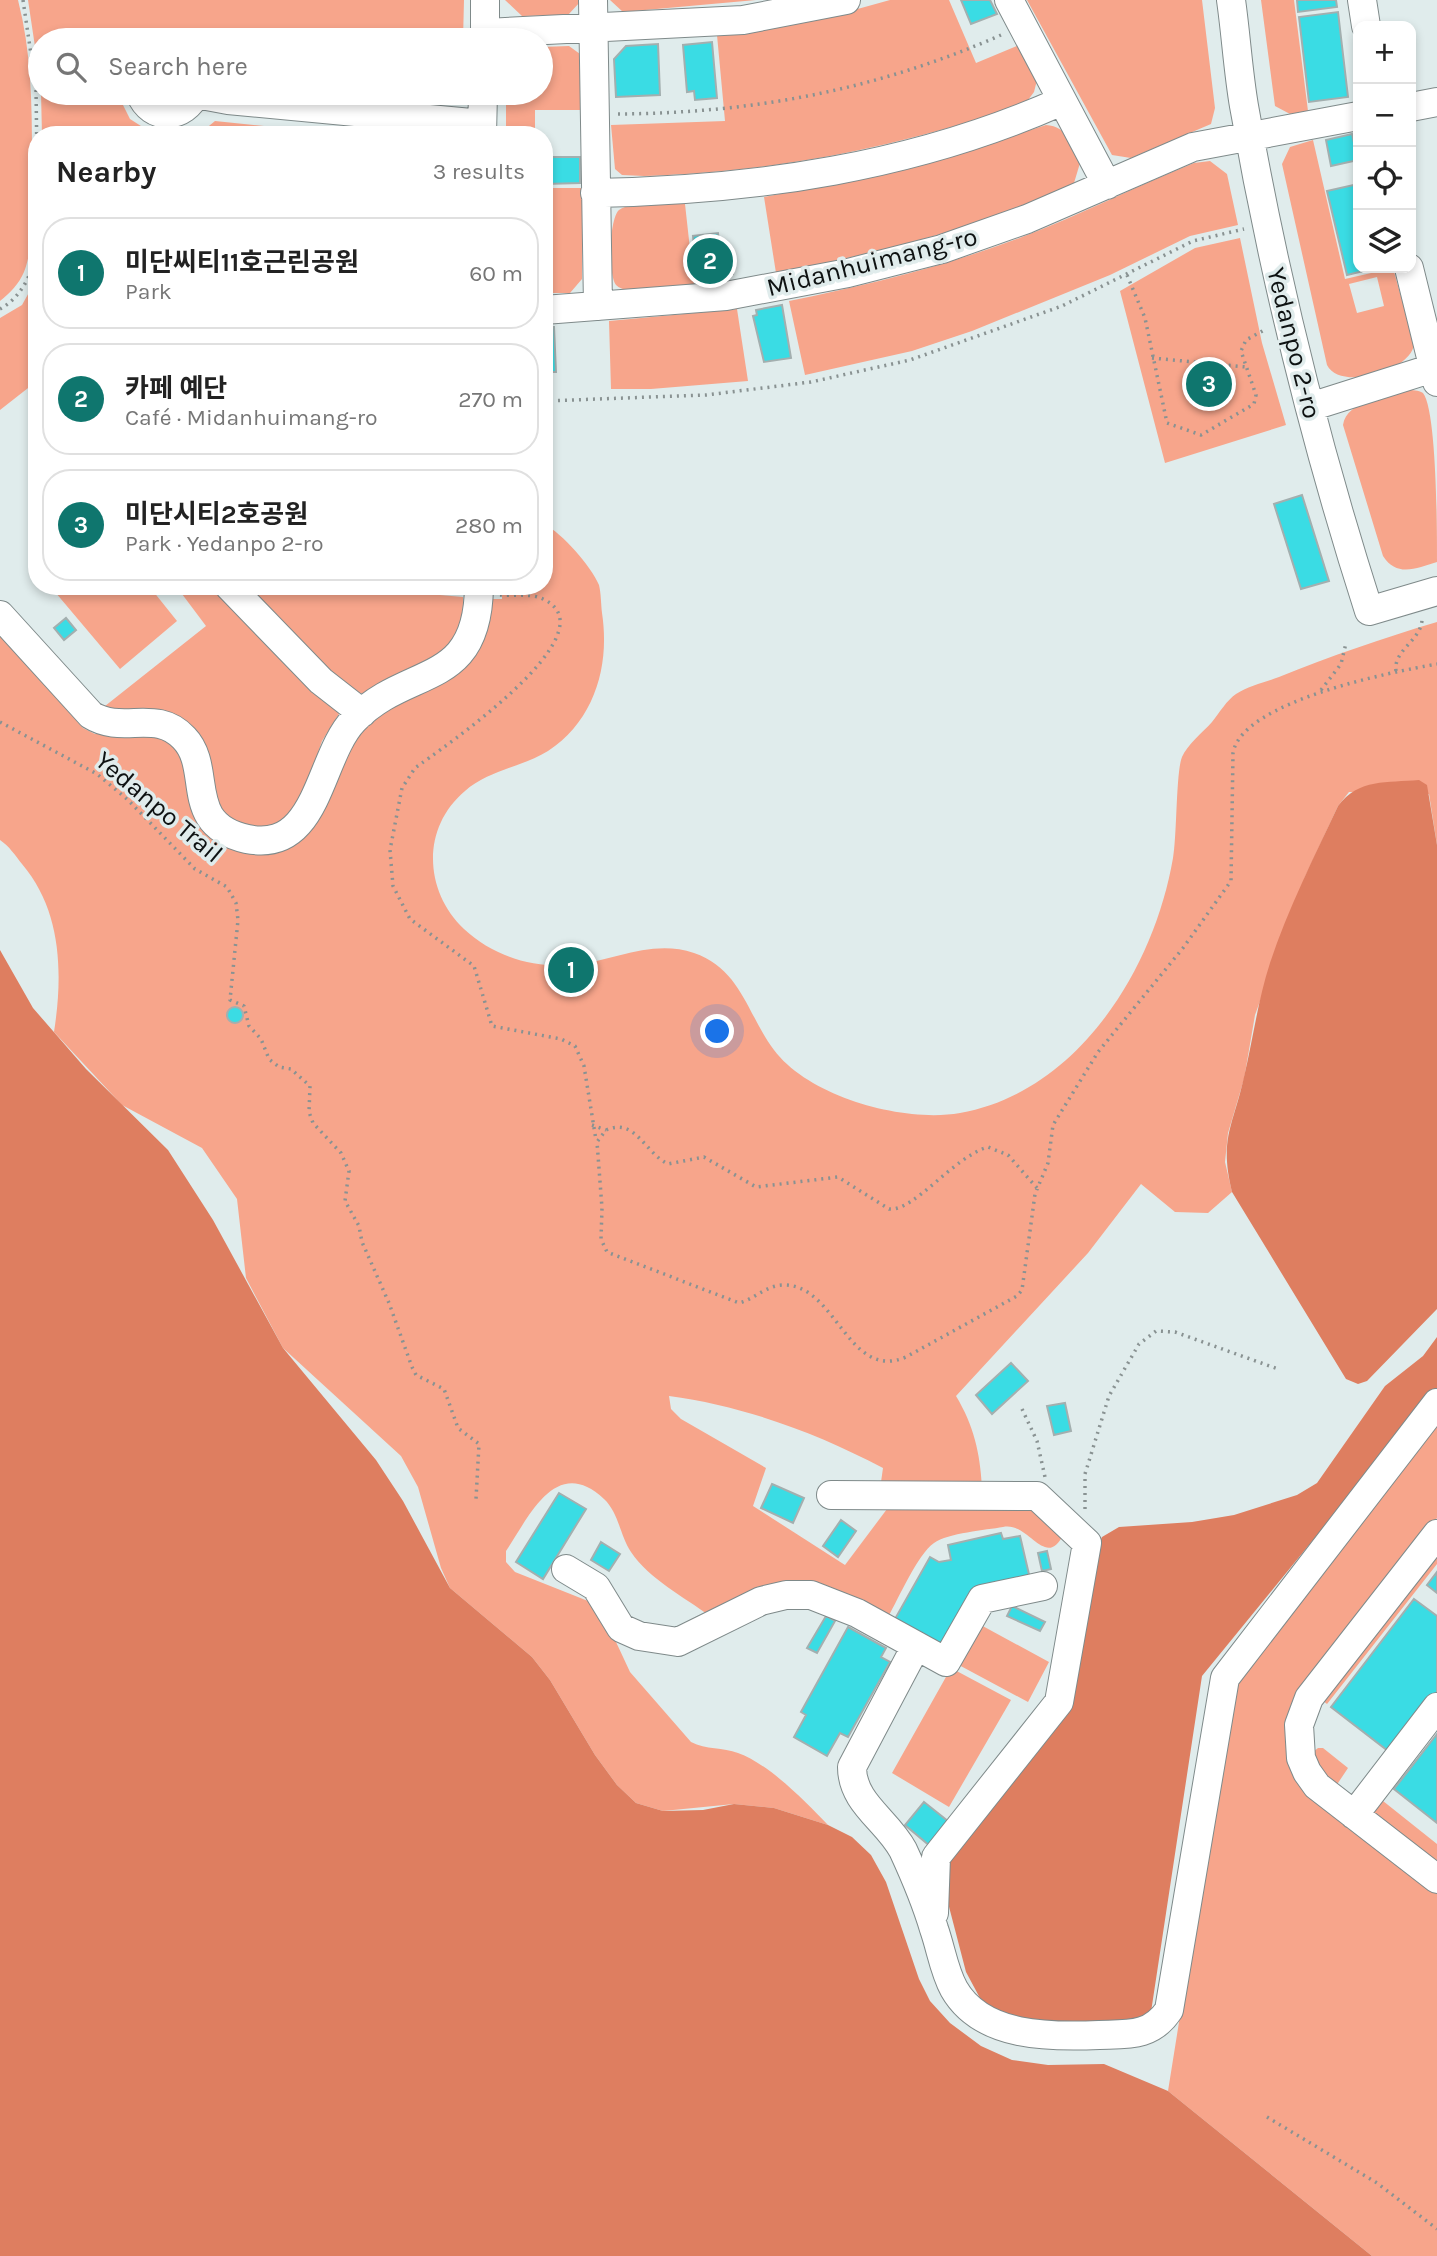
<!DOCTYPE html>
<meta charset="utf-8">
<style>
body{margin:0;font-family:Karla,"Noto Sans KR",sans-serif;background:#f6f6f6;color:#222}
.controls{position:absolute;right:21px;top:21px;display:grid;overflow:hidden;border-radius:14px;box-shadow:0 4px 10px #0003}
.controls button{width:63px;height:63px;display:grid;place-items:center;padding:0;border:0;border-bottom:2px solid #e0e0e0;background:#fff;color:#222;font:35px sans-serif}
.you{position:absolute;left:718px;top:1032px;width:24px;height:24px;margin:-18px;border:5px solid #fff;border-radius:50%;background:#1a73e8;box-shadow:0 0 0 10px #1a73e833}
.badge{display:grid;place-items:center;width:46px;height:46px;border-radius:50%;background:#0f766e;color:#fff;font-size:23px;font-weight:700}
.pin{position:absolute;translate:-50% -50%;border:4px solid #fff;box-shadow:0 2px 7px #0006}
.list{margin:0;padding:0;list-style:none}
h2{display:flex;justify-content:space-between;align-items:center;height:91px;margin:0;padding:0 28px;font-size:30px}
h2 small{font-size:23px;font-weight:400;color:#767676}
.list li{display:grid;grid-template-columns:46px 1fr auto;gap:21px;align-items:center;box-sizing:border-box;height:112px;margin:0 14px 14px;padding:0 14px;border:2px solid #e0e0e0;border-radius:28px}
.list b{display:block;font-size:26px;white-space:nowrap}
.list p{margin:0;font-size:23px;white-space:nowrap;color:#767676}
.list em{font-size:23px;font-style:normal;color:#767676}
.icon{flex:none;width:38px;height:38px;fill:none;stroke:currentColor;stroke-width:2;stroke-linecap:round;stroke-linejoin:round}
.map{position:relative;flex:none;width:1437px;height:2256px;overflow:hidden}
.search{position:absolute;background:#fff;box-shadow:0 4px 10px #0003;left:28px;top:28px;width:525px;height:77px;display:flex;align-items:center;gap:18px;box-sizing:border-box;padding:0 24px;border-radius:38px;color:#767676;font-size:26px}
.panel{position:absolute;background:#fff;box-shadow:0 4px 10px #0003;left:28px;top:126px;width:525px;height:469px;border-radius:28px}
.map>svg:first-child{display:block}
.green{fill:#f7a58b;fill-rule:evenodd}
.water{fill:#de7e60}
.building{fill:#3adce4;stroke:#a3afaf;stroke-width:2}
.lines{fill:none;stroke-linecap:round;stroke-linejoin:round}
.minor-casing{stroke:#7f8a8a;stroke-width:30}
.path{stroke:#899292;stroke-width:3.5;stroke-dasharray:2 5;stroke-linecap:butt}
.minor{stroke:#fff;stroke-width:28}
.labels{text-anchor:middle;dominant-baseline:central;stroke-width:7;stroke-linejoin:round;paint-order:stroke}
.street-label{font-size:26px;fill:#0e1212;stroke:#e0ecec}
</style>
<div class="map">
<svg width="1437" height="2256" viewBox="0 0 1437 2256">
<rect width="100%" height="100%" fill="#e0ecec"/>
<path class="green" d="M0,0H18C33,58 32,117 32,176C32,207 35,243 24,272C19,284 10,293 0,301Z
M28,0H464L463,40H185L162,34L138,40H40V80Z
M505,0H580V2L568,15L522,16Z
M610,0H756L623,12Z
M890,0H949L976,63L1019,45L1037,80L1034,92L1025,104C893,148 784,171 644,176L622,175L615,169L611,125L725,121L717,35L836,15Z
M1027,0H1202L1215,108L1211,124L1131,158L1112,155Z
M1261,0H1294L1308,111L1290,114L1275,106Z
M569,46L580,54L582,110H535V135H506V93H541V47Z
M41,93H117L130,119L155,135H42Z
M383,93H463V101Z
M215,121L353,135H198Z
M1046,125C1068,126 1072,146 1080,163L1074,183C980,229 877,253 776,273L764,197L909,169Z
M1313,140L1345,279L1393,268L1414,343C1414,370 1340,392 1327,365L1282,164L1290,147ZM1377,277L1384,306L1357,313L1349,284Z
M1210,161L1227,174L1238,225L1190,236L1110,275L972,331L912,351L805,375L789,301C868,285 946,266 1022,237C1080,215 1136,186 1194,163Z
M544,188H582V279L570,293H544Z
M685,204L694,285L626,290C623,289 619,288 616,285C608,275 609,219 619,210C630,201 670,204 685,204Z
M1240,238L1262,343L1286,425L1165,463L1120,291L1195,248Z
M37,278V381L0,410V318L22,305Z
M737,309L748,381L651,389H611L609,321Z
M1407,390C1413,390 1418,390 1423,393C1437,411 1437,531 1437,562C1417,568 1397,578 1383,556L1343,425C1347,400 1387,397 1407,390Z
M544,524C562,533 591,566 599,585C601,593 601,604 602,613C610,665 595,720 548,751C522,767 489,770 465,791C421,828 424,891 464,929C494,957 535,969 575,965C615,960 653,939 694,953C741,969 747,1014 774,1050C809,1097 904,1123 960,1113C1078,1092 1154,969 1173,858C1177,837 1176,771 1182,757C1187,745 1203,732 1212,722C1219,713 1227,700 1236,694C1248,686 1266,682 1279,677C1331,656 1383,638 1437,622V845L1429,794L1349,792L1338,806L1305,877L1255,1015L1244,1079L1228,1133L1225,1162L1232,1192L1208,1213L1175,1212L1141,1184L1088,1253L956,1396C974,1426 980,1453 982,1487L880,1489L883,1468C817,1433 744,1406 669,1396L671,1409L681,1419L766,1468L753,1506L845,1565L890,1505L1034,1504L1064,1533C1046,1572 1029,1521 1003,1527C986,1530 948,1533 934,1543C917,1555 899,1598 888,1617L828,1590L710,1616C684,1597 649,1579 631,1552C620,1536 619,1513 604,1499C556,1454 529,1517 506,1551V1562L515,1572L593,1603L603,1614L630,1672L691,1742C706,1750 723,1747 738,1753C769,1764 806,1802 828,1825L774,1808L734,1804L663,1811L636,1803L617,1785L595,1755L550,1680L532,1657L450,1588L441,1568L418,1487L401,1456L283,1348L246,1278L237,1199L202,1148L122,1105L54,1032C63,974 62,911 22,864C15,855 9,846 0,840V635L83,728L95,734H162L183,757L187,792L193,809L275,848L348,737L408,696L492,599H502V586H544Z
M50,586H149L177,621L120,669Z
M176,586H213L337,706L339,714L322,741L298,810L273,829H242L217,808L205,751L100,710L206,626Z
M245,586H336L463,597C463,609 463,624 457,634C440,663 393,678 365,694L342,689Z
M1437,1424V1518L1299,1695L1287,1730L1406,1870L1437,1894V2256H1372L1168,2091L1232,1691Z
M1437,1543V1564L1327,1704L1317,1696Z
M979,1624L1049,1662L1028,1702L957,1664Z
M951,1668L1011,1700L949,1807L892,1773Z
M1318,1748H1323L1348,1768L1334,1789L1328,1786L1313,1752Z
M1378,1797L1437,1844V1866L1374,1814Z"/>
<path class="water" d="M1419,780L1427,785L1437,845V1309L1367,1381L1358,1384L1346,1379L1232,1192C1219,1138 1233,1127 1244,1077C1253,1039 1258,1000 1270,963C1288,909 1314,857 1338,806C1359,778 1387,783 1419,780Z
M0,950L33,1008L86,1069L168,1150L213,1220L283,1348L376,1460L403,1501L450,1588L532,1657L550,1680L595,1755L617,1785L636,1803L663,1811L703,1810L734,1804L774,1808L828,1825L852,1837L871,1855L886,1882L919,1979L930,2001L950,2023L981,2046L1012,2060L1048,2065L1104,2064L1168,2091L1372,2256H0Z
M1437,1337V1388L1202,1676L1151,2012L1140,2023L1015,2021L981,2000L966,1972L947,1899L946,1880L952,1853L1068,1701L1096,1549L1102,1537L1119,1527L1192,1522L1234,1515L1297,1495L1317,1483L1385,1386L1423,1356Z"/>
<path class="building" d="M961,0H990L997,14L971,24Z
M1297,0H1336L1337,7L1298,12Z
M1338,12L1348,97L1309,102L1299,17Z
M712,42L717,98L695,100L694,91L687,92L683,45Z
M658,44L660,95L616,97L614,59L626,46Z
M1352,134L1358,160L1331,166L1326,140Z
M545,157H580V183L545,184Z
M1358,184V268H1376L1347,275L1327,191Z
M718,233L720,252L731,251L733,274L697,277L693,236Z
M782,305L791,358L764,362L753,316L757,315L756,310Z
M544,327H554L556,372H544Z
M1302,495L1329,581L1301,589L1274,504Z
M66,618L76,630L64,640L54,628Z
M227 1015a8 8 0 1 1 16 0a8 8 0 1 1-16 0Z
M1011,1363L1028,1381L992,1414L976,1395Z
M1065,1403L1071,1431L1054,1435L1047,1406Z
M772,1484L804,1498L793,1523L761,1508Z
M559,1493L586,1509L543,1579L516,1562Z
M841,1520L856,1531L838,1557L823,1546Z
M1001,1533L1003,1539L1020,1536L1031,1583L980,1594L945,1656L891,1626L930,1557L939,1562L951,1560L948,1545Z
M601,1542L620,1554L609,1571L591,1560Z
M1047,1551L1051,1569L1042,1571L1038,1553Z
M1437,1572V1593L1427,1585Z
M1414,1599L1437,1616V1694L1392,1754L1331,1707Z
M1012,1606L1045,1622L1040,1631L1007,1616Z
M826,1616L835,1621L817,1653L807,1648Z
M848,1627L886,1648L881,1657L890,1662L848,1737L840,1733L827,1756L794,1737L806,1715L801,1712Z
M1437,1734V1823L1394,1789Z
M924,1802L949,1822L930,1846L905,1825Z"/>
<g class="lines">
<defs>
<path id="minor" d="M593,0L598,306
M1009,0L1107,185
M1231,0C1236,35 1238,71 1244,106C1274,277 1316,446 1369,611L1437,591
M1362,0L1366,26
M486,33L743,20L846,0
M485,40V0
M140,93C151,122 185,119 196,93
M196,94L228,100L482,124
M1411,107L1437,102
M482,135L483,93
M595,193C757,190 914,167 1062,101
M1409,268L1437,382
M544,310L726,296L848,273L942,249L1027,219L1193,147L1358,116
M1310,407L1433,368
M229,586L321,681L362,713
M0,615L91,715C123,735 156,708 184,738C214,769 181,824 247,839C319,854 318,757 354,720C408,664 478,690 479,586
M831,1495L1037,1496L1087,1543L1059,1702L936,1857L934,1913
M1437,1534L1309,1698L1299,1725L1301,1758L1307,1772L1317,1786L1437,1879
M566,1569L596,1587L621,1628L639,1636L678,1642L761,1601L786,1595H811L857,1613L946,1662L982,1599L1043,1586
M916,1646L852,1767C852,1803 887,1820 903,1850C915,1876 926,1902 934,1929C941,1949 944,1971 954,1989C982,2038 1051,2037 1099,2035C1128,2034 1151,2037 1169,2010L1225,1678L1437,1403
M1354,1815L1437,1707"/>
</defs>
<use href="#minor" class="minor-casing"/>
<path class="path" d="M23,0L36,88L37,160
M618,114C754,113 876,90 1001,35
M1127,275L1145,318L1167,423L1201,435L1254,404L1256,395L1241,351L1246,340L1266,329
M0,309C23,297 36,267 37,242
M1152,358L1246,367
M544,401L706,395L811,382L910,360L1062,306L1193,241L1244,229
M500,595C513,596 531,593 543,599C615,632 438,751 415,768L402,788L390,850L393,886L410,919L474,966L492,1026L561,1039L575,1046L584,1066L596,1140
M1396,671C1393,650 1422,640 1422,619
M1321,690L1341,664L1346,643
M0,722L97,774L128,800L195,869L227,887L236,903L238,920L230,1000L244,1006L249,1026L261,1039L269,1059L279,1067L291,1069L310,1086L309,1112L313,1123L341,1153L349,1171L345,1201L359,1226L362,1242L389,1303L412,1367L416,1375L444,1389L458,1428L479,1444L476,1499
M592,1125L606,1130
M1037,1188L1008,1155L988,1147C953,1157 914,1212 889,1209L838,1177L756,1187L704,1157L668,1164C645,1153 635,1117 606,1130L597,1142L602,1208L601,1239L607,1252L739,1303C755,1299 766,1285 784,1285C837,1285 848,1382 906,1357L1017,1296L1022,1290L1035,1194L1048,1163L1053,1125L1098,1052L1183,948L1231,881L1233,753C1242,701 1392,672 1437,664
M1022,1409L1037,1441L1045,1477
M1085,1509V1474L1109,1396L1139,1344L1156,1331L1175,1332L1278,1369
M1267,2117L1377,2183L1437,2229"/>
<use href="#minor" class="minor"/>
</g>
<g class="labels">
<g class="street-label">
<text transform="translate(872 262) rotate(-14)">Midanhuimang-ro</text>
<text transform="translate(1294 343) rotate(76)">Yedanpo 2-ro</text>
<text transform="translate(159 807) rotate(40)">Yedanpo Trail</text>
</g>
</g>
</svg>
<div class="controls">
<button>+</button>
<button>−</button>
<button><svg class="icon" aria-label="locate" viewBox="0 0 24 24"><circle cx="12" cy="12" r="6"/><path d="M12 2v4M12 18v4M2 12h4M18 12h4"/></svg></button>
<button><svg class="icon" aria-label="layers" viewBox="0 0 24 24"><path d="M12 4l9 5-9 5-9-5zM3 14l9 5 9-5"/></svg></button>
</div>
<div class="you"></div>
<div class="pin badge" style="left:571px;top:970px">1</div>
<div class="pin badge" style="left:710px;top:261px">2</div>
<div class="pin badge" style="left:1209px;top:384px">3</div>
<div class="search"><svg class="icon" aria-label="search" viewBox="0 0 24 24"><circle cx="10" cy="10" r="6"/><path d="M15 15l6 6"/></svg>Search here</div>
<section class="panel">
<h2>Nearby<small>3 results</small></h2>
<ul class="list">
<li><span class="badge">1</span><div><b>미단씨티11호근린공원</b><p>Park</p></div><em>60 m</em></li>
<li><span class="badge">2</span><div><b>카페 예단</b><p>Café · Midanhuimang-ro</p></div><em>270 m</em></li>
<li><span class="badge">3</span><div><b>미단시티2호공원</b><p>Park · Yedanpo 2-ro</p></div><em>280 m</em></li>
</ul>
</section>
</div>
